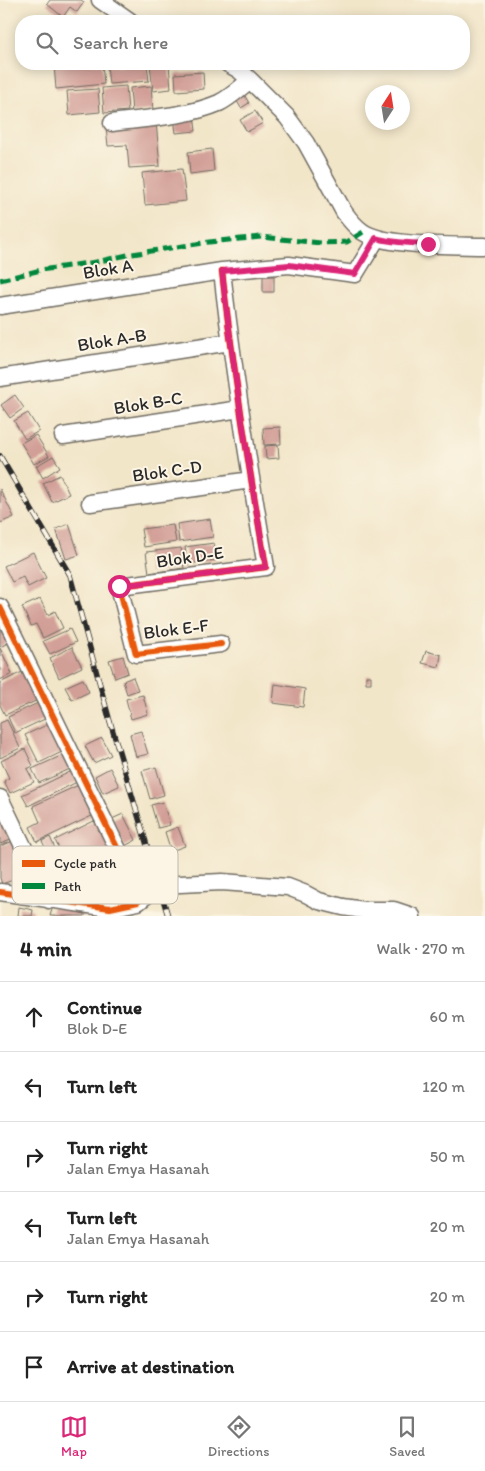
<!DOCTYPE html>
<meta charset="utf-8">
<style>
body{margin:0;font-family:Itim,sans-serif;background:#f6f6f6;color:#222}
.compass{position:absolute;left:365px;top:85px;width:45px;height:45px;border-radius:50%;background:#fff;box-shadow:0 2px 12px #0003;rotate:12deg}
.stop{position:absolute;width:15px;height:15px;margin:-11px;border:4px solid #db2777;border-radius:50%;background:#fff}
.stop.end{background:#db2777;border-color:#fff;box-shadow:0 1px 5px #0008}
.list{margin:0;padding:0;list-style:none}
h2{display:flex;justify-content:space-between;align-items:center;height:65px;margin:0;padding:0 20px;font-size:21px}
h2 small{font-size:16px;font-weight:400;color:#767676}
.list li{display:grid;grid-template-columns:32px 1fr auto;gap:15px;align-items:center;box-sizing:border-box;height:70px;padding:0 20px;border-top:1px solid #e0e0e0}
.list b{display:block;font-size:19px;white-space:nowrap}
.list p{margin:0;font-size:16px;white-space:nowrap;color:#767676}
.list em{font-size:16px;font-style:normal;color:#767676}
.icon{flex:none;width:28px;height:28px;fill:none;stroke:currentColor;stroke-width:2;stroke-linecap:round;stroke-linejoin:round}
.map{position:relative;flex:none;width:485px;height:916px;overflow:hidden}
.search{position:absolute;background:#fff;box-shadow:0 2px 12px #0003;left:15px;right:15px;top:15px;height:55px;display:flex;align-items:center;gap:12px;box-sizing:border-box;padding:0 18px;border-radius:20px;color:#767676;font-size:19px}
.sheet{height:485px;background:#fff}
nav{display:flex;justify-content:space-around;align-items:center;box-sizing:border-box;height:70px;border-top:1px solid #e0e0e0;background:#fff;font-size:14px;color:#767676}
nav a{display:grid;justify-items:center;gap:2px}
nav .on{color:#db2777}
.map>svg:first-child{display:block}
.building{fill:#d29f97}
.lines{fill:none;stroke-linecap:round;stroke-linejoin:round}
.minor-casing{stroke:#716c62;stroke-width:19}
.minor{stroke:#fff;stroke-width:16}
.rail-casing{stroke:#2b2b2b;stroke-width:5.5}
.rail{stroke:#fcf5e5;stroke-width:4;stroke-dasharray:11;stroke-linecap:butt}
.quiet{stroke:#00873e;stroke-width:5;stroke-dasharray:10 5;stroke-linecap:butt}
.cycleway-casing{stroke:#fcf5e5;stroke-width:9}
.cycleway{stroke:#e8590c;stroke-width:6}
.route{stroke:#db2777;stroke-width:6}
.labels{text-anchor:middle;dominant-baseline:central;stroke-width:4;stroke-linejoin:round;paint-order:stroke}
.street-label{font-size:18px;fill:#2b2b2b;stroke:#fcf5e5}
.key{fill:#fcf5e5;stroke:#bdb8ad;stroke-width:1}
.key-label{font-size:14px;fill:#2b2b2b}
</style>
<div class="map">
<svg width="485" height="916" viewBox="0 0 485 916">
<rect width="100%" height="100%" fill="#fcf5e5"/>
<filter id="ink" filterUnits="userSpaceOnUse"><feTurbulence type="fractalNoise" baseFrequency=".02" numOctaves="2"/><feDisplacementMap in="SourceGraphic" scale="10" xChannelSelector="R" yChannelSelector="G"/><feConvolveMatrix kernelMatrix="1 2 1 2 8 2 1 2 1" color-interpolation-filters="sRGB"/></filter>
<filter id="wash" filterUnits="userSpaceOnUse"><feTurbulence type="fractalNoise" baseFrequency=".0096" numOctaves="4" result="noise"/><feDisplacementMap in="SourceGraphic" scale="20" xChannelSelector="R" yChannelSelector="G"/><feGaussianBlur stdDeviation="1.12" result="paint"/><feColorMatrix in="noise" values="0 0 0 0 0 0 0 0 0 0 0 0 0 0 0 0 0 1.4 0 .05"/><feComposite in="paint" operator="in"/></filter>
<g filter="url(#wash)">
<rect width="100%" height="100%" fill="#f2e6c9"/>
<g id="blocks">
<path class="building" d="M50,0H81L84,2L77,12L70,7L63,17L47,4Z
M54,64H102L104,84L56,89Z
M138,64H147L149,81L109,84L107,66Z
M150,64H169L171,89L153,91Z
M203,72L204,89L176,91L175,74Z
M126,86L128,111L104,113L102,88Z
M151,86L153,110L132,112L130,88Z
M98,89L100,112L69,115L67,91Z
M242,91L249,103L241,108L234,96Z
M255,111L263,123L247,132L240,120Z
M194,115L196,131L176,133L174,118Z
M156,122L160,166L129,168L127,145L108,146L106,127Z
M212,149L214,171L190,174L188,152Z
M182,169L186,201L145,205L142,173Z
M263,276H274V292H263Z
M15,395L24,408L10,418L1,405Z
M28,413L39,431L25,439L14,421Z
M280,427L281,444L264,445L263,428Z
M36,435L49,456L34,464L21,443Z
M278,445L279,458L266,459L265,446Z
M53,456L60,467L43,478L36,466Z
M60,475L69,494L52,502L43,483Z
M0,489L14,517L0,523Z
M210,519L213,537L179,542L177,524Z
M69,524L79,555L66,559L56,529Z
M173,525L176,542L144,547L141,529Z
M214,543L216,560L187,564L185,547Z
M181,548L184,568L149,573L146,552Z
M33,552L46,578L28,587L23,577L12,582L4,566Z
M40,599L48,615L55,611L63,628L43,638L36,624L31,626L22,607Z
M0,627L8,643L0,647Z
M70,629L76,642L50,654L43,641Z
M72,647L82,667L59,678L50,658Z
M0,648L12,674L0,680Z
M426,651L441,655L439,667L422,663Z
M123,656L128,673L115,678L109,660Z
M26,670L40,699L5,715L0,705V683Z
M366,676H371V683H366Z
M133,677L138,690L127,694L123,681Z
M83,679L89,692L72,700L65,687Z
M275,684L305,689L303,707L273,703Z
M143,695L148,714L131,719L126,699Z
M40,702L47,718L15,733L8,717Z
M7,720L20,748L0,758V723Z
M51,723L64,751L39,763L25,735Z
M141,731L148,754L136,757L130,734Z
M102,738L111,755L94,763L85,746Z
M25,749L33,766L27,769L34,782L10,793L4,781L9,778L1,761Z
M63,755L70,769L39,783L32,769Z
M156,767L164,795L150,799L142,771Z
M110,768L119,786L103,793L95,776Z
M72,771L77,782L28,806L22,795Z
M83,783L98,813L37,842L30,827L40,822L33,806Z
M163,802L170,825L158,828L151,805Z
M0,809L11,840L0,844Z
M123,814L136,840L125,846L112,819Z
M96,820L112,854L123,887L90,896L84,876L57,889L45,863L62,855L55,840Z
M178,827L185,846L171,851L165,832Z
M50,837L57,853L50,857L42,841Z
M14,841L27,875L2,884L0,878V846Z
M53,906L85,914V916H50Z
M19,907L33,910L32,916H18Z"/>
</g>
</g>
<g filter="url(#ink)">
<use href="#blocks" fill-opacity="0" stroke="#716c62" stroke-width="1"/>
<g class="lines">
<defs>
<path id="minor" d="M100,0L130,21
M228,64L239,70L250,80L287,117L306,143L344,212C349,219 355,227 363,232C386,247 455,245 485,246
M112,123C147,118 186,117 219,103C230,98 240,88 250,80
M0,306L222,271L289,265L355,274L377,238
M0,378L230,342
M63,436L240,409
M90,503L251,480
M0,607L129,872L138,902L110,908L0,892
M221,644L136,654L119,586L266,567C249,469 233,370 222,271
M0,798L49,900
M138,902L159,885L222,882L288,887L306,894L319,901L343,907L363,910H394L412,916"/>
</defs>
<use href="#minor" class="minor-casing"/>
<use href="#minor" class="minor"/>
<defs>
<path id="rail" d="M0,456L70,575L109,718L168,916"/>
</defs>
<use href="#rail" class="rail-casing"/>
<use href="#rail" class="rail"/>
<path class="quiet" d="M0,280L41,270L96,262L132,254L209,242L261,237L322,243L347,242L363,232"/>
<defs>
<path id="cycleway" d="M0,607L129,872L138,902L110,908L0,892
M221,644L136,654L119,586L266,567C249,469 233,370 222,271"/>
</defs>
<use href="#cycleway" class="cycleway-casing"/>
<use href="#cycleway" class="cycleway"/>
</g>
</g>
<g class="lines" filter="url(#ink)">
<path class="route" d="M119,586L266,567C249,469 233,370 222,271L289,265L355,274L376,238C392,243 411,243 428,244"/>
</g>
<g class="labels">
<g class="street-label">
<text transform="translate(108 269) rotate(-9)">Blok A</text>
<text transform="translate(112 340) rotate(-9)">Blok A-B</text>
<text transform="translate(148 403) rotate(-9)">Blok B-C</text>
<text transform="translate(167 471) rotate(-8)">Blok C-D</text>
<text transform="translate(190 557) rotate(-8)">Blok D-E</text>
<text transform="translate(176 629) rotate(-7)">Blok E-F</text>
</g>
</g>
<rect x="12" y="846" width="166" height="58" rx="8" class="key"/>
<rect x="22" y="860" width="23" height="7" fill="#e8590c"/>
<rect x="22" y="883" width="23" height="6" fill="#00873e"/>
<g class="key-label">
<text x="54" y="868">Cycle path</text>
<text x="54" y="891">Path</text>
</g>
</svg>
<svg class="compass" viewBox="-18 -18 36 36"><path d="M0-13l5 13h-10z" fill="#e53935"/><path d="M0 13l5-13h-10z" fill="#767676"/></svg>
<div class="stop" style="left:119px;top:586px"></div>
<div class="stop end" style="left:428px;top:244px"></div>
<div class="search"><svg class="icon" aria-label="search" viewBox="0 0 24 24"><circle cx="10" cy="10" r="6"/><path d="M15 15l6 6"/></svg>Search here</div>
</div>
<section class="sheet">
<h2>4 min<small>Walk · 270 m</small></h2>
<ul class="list">
<li><svg class="icon" aria-label="ahead" viewBox="0 0 24 24"><path d="M12 20V5M6 11l6-6 6 6"/></svg><div><b>Continue</b><p>Blok D-E</p></div><em>60 m</em></li>
<li><svg class="icon" aria-label="left" viewBox="0 0 24 24"><path d="M17 20v-9H6M10 6l-5 5 5 5"/></svg><div><b>Turn left</b></div><em>120 m</em></li>
<li><svg class="icon" aria-label="right" viewBox="0 0 24 24"><path d="M7 20v-9h11M14 6l5 5-5 5"/></svg><div><b>Turn right</b><p>Jalan Emya Hasanah</p></div><em>50 m</em></li>
<li><svg class="icon" aria-label="left" viewBox="0 0 24 24"><path d="M17 20v-9H6M10 6l-5 5 5 5"/></svg><div><b>Turn left</b><p>Jalan Emya Hasanah</p></div><em>20 m</em></li>
<li><svg class="icon" aria-label="right" viewBox="0 0 24 24"><path d="M7 20v-9h11M14 6l5 5-5 5"/></svg><div><b>Turn right</b></div><em>20 m</em></li>
<li><svg class="icon" aria-label="arrive" viewBox="0 0 24 24"><path d="M6 21V4h12l-3 4 3 4H6"/></svg><div><b>Arrive at destination</b></div></li>
</ul>
</section>
<nav>
<a class="on"><svg class="icon" aria-label="map" viewBox="0 0 24 24"><path d="M3 6l6-2 6 2 6-2v14l-6 2-6-2-6 2zM9 4v14M15 6v14"/></svg>Map</a>
<a><svg class="icon" aria-label="directions" viewBox="0 0 24 24"><path d="M12 3l9 9-9 9-9-9zM9 14v-3h6M13 9l2 2-2 2"/></svg>Directions</a>
<a><svg class="icon" aria-label="saved" viewBox="0 0 24 24"><path d="M7 4h10v16l-5-4-5 4z"/></svg>Saved</a>
</nav>
